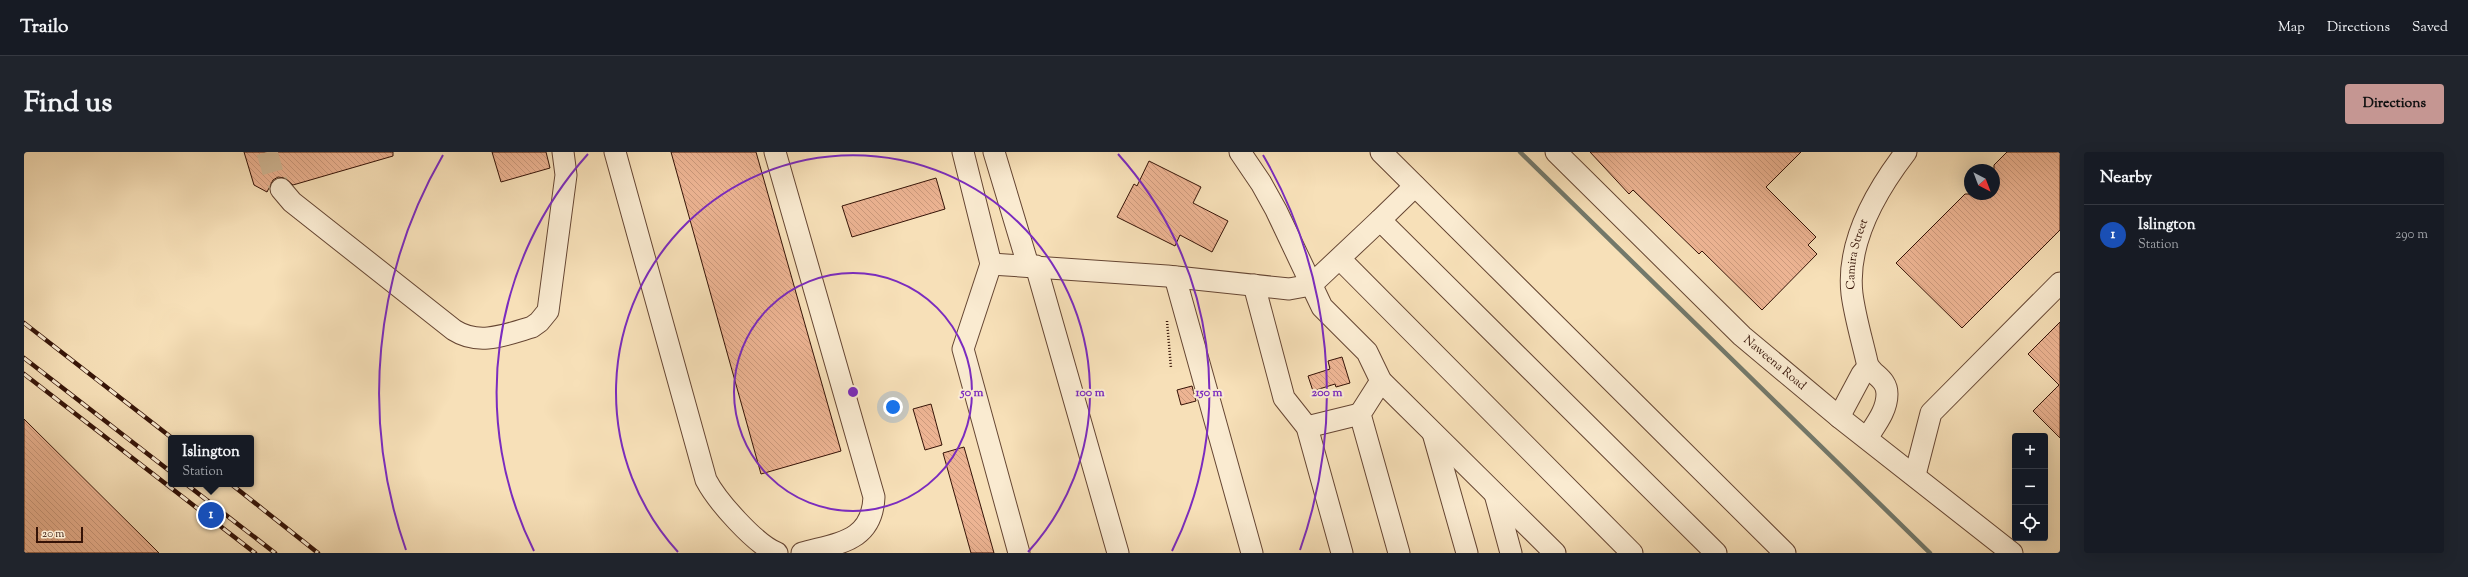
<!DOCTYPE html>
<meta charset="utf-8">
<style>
body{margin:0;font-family:"Sorts Mill Goudy",serif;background:#20242c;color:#f1f3f6}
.controls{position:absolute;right:12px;bottom:12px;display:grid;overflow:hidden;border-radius:4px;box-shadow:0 4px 16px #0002}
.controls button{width:36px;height:36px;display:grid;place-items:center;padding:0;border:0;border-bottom:1px solid #363941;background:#171b24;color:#f1f3f6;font:20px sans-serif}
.compass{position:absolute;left:1940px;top:12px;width:36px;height:36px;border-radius:50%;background:#171b24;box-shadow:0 4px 16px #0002;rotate:138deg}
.scale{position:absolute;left:12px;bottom:10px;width:47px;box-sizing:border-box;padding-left:4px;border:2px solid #351307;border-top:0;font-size:11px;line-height:14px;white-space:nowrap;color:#351307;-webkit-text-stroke:3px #faebd1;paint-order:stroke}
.you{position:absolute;left:869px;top:255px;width:14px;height:14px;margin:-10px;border:3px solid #fff;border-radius:50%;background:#1a73e8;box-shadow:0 0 0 6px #1a73e833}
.badge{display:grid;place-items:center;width:26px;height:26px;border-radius:50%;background:#c59692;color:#fff;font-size:13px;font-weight:700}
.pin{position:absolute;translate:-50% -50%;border:2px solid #fff;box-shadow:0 1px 4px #0006}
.popup{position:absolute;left:144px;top:283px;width:86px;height:52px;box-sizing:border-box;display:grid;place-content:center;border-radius:4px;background:#171b24;filter:drop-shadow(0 1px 3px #0005);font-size:13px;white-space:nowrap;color:#9ea1a6}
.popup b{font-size:15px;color:#f1f3f6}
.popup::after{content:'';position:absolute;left:50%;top:100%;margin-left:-8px;border:8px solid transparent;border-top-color:#171b24}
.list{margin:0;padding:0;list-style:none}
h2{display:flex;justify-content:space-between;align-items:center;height:52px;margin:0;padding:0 16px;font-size:17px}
h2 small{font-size:13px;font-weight:400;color:#9ea1a6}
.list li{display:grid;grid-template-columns:26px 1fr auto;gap:12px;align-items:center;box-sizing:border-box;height:60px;padding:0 16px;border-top:1px solid #363941}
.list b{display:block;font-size:15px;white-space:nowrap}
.list p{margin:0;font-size:13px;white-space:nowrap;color:#9ea1a6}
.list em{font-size:13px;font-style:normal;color:#9ea1a6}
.icon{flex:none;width:22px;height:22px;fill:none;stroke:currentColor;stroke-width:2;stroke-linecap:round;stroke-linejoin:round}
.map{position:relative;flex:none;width:2036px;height:401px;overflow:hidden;border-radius:4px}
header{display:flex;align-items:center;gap:24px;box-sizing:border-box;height:56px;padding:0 20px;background:#171b24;border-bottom:1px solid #363941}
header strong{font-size:19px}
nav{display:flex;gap:22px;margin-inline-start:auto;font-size:14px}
.intro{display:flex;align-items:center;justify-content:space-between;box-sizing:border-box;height:96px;padding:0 24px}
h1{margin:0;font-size:28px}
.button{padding:10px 18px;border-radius:4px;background:#c59692;color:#111;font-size:14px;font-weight:700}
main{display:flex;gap:24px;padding:0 24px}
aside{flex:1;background:#171b24;border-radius:4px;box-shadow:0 4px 16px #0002}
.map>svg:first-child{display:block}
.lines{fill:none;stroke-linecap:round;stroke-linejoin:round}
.stream{stroke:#73796b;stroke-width:4.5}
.building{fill:url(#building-back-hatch);stroke:#351307}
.minor-tunnel{stroke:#d0b795;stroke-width:21;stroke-dasharray:21 10;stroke-linecap:butt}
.minor-casing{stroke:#664633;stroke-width:23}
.path{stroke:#351307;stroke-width:2.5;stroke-dasharray:1 2;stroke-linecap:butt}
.minor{stroke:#faebd1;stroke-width:21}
.rail-casing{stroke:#351307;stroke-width:4.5}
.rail{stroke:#faebd1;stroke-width:3;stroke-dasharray:9;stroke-linecap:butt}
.ring{fill:none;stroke:#7b2cbf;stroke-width:2}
.labels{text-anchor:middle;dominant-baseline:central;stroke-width:4;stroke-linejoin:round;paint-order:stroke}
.street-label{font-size:12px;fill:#351307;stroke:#faebd1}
.centre{fill:#7b2cbf;stroke:#faebd1;stroke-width:2}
.ring-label{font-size:12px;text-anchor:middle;font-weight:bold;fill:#7b2cbf;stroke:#faebd1;stroke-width:4;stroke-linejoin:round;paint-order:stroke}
</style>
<header>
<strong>Trailo</strong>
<nav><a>Map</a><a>Directions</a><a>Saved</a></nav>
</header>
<div class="intro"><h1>Find us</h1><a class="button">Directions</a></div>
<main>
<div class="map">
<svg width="2036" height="401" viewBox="0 0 2036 401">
<defs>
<pattern id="building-back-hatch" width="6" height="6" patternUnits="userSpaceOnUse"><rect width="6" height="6" fill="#edb493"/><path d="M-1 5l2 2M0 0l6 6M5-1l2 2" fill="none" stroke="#cc9a7d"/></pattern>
</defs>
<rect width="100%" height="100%" fill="#f7e0b8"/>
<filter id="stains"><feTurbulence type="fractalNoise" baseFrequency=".005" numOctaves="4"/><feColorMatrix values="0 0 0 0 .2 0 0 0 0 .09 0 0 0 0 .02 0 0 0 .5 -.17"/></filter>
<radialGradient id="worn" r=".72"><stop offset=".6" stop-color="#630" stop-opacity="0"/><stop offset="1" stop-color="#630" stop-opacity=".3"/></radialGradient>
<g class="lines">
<path class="stream" d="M1496,0L1906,401"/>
</g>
<path class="building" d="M220,0H369V4L269,33L261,26L254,25L249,28L243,40L230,33Z
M468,0H522L526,16L477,30Z
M647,0H732L817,299L737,322Z
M1566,0H1777L1742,35L1792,85L1784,93L1793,102L1738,158L1678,99L1675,102L1609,38L1605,42Z
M1983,0H2036V78L1938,176L1872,111L1941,42H1970V13Z
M1125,9L1177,35L1169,51L1204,69L1188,100L1156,83L1151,94L1093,65L1110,32L1113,34Z
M912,26L921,57L828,85L818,54Z
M2036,170V286L2009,259L2035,233L2004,202Z
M1318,205L1326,231L1312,235L1311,232L1289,239L1284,224L1306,217L1304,209Z
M1168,234L1172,249L1157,253L1153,238Z
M907,252L918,293L901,298L889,257Z
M0,267L135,401H0Z
M940,295L970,401H947L919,301Z"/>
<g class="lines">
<path class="minor-tunnel" d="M243,0L250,24L257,37"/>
<defs>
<g id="minor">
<path d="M591,0L682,328C693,349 731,392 753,401"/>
<path d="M751,0L850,345C848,390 814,391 778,401"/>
<path d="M939,0L967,112L939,197L995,401"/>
<path d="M970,0L1004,113"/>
<path d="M1216,0L1237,31L1252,58L1298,155L1343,200L1357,229L1531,401"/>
<path d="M1357,0L1761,401"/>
<path id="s1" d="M1532,0L1718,184L1815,265L1988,401"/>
<path d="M1391,34L1356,68L1692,401"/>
<path d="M257,37L268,50L430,178C455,194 481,183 508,175L515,170L524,159L542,23L539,0"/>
<path d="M1316,107L1608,401"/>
<path d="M967,112L1143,124L1265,137L1287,133L1356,68"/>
<path d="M1012,114L1094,401"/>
<path d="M1151,125L1228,401"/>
<path d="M1230,133L1260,246L1283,275L1318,401"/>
<path d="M1357,229L1336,262L1375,401"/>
<path d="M1815,265L1838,222L1844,215"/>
<path d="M1283,275L1336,262"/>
<path d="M1409,281L1443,401"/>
<path id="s2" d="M1843,286C1851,273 1863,259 1863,242C1863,225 1846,223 1843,210C1838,188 1831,165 1828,142C1822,90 1852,39 1882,0"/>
<path d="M1891,323L1907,261L2036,131"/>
<path d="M1471,342L1487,401"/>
</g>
</defs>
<use href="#minor" class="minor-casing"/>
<path class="path" d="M1143,169L1147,216"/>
<use href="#minor" class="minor"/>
<defs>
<path id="rail" d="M0,171L148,286
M0,206L147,320
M0,222L231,401
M162,332L251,401
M207,332L294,401"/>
</defs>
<use href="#rail" class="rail-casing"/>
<use href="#rail" class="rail"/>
</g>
<g class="ring">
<circle cx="829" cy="240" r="119"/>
<path d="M654 400A237 237 0 1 1 1004 400"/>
<path d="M510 399A356 356 0 0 1 564 2M1094 2A356 356 0 0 1 1148 399"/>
<path d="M382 398A474 474 0 0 1 419 3M1239 3A474 474 0 0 1 1276 398"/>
</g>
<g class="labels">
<g class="street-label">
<text stroke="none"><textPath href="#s2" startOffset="198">Camira Street</textPath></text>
<text stroke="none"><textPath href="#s1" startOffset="304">Naweena Road</textPath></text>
</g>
</g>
<circle cx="829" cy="240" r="6" class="centre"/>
<g class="ring-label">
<text x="948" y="244">50 m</text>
<text x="1066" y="244">100 m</text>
<text x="1185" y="244">150 m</text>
<text x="1303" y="244">200 m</text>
</g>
<rect width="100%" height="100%" filter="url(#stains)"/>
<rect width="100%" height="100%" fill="url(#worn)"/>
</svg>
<div class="controls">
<button>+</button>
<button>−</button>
<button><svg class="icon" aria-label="locate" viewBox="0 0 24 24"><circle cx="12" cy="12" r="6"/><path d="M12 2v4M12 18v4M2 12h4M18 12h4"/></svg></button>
</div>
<svg class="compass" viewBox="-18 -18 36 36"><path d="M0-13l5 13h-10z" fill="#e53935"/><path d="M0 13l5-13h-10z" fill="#9ea1a6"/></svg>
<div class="scale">20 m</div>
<div class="you"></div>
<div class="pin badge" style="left:187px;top:363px;background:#1a4fb4">1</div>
<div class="popup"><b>Islington</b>Station</div>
</div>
<aside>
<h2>Nearby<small></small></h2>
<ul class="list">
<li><span class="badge" style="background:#1a4fb4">1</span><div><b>Islington</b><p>Station</p></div><em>290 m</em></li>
</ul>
</aside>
</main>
